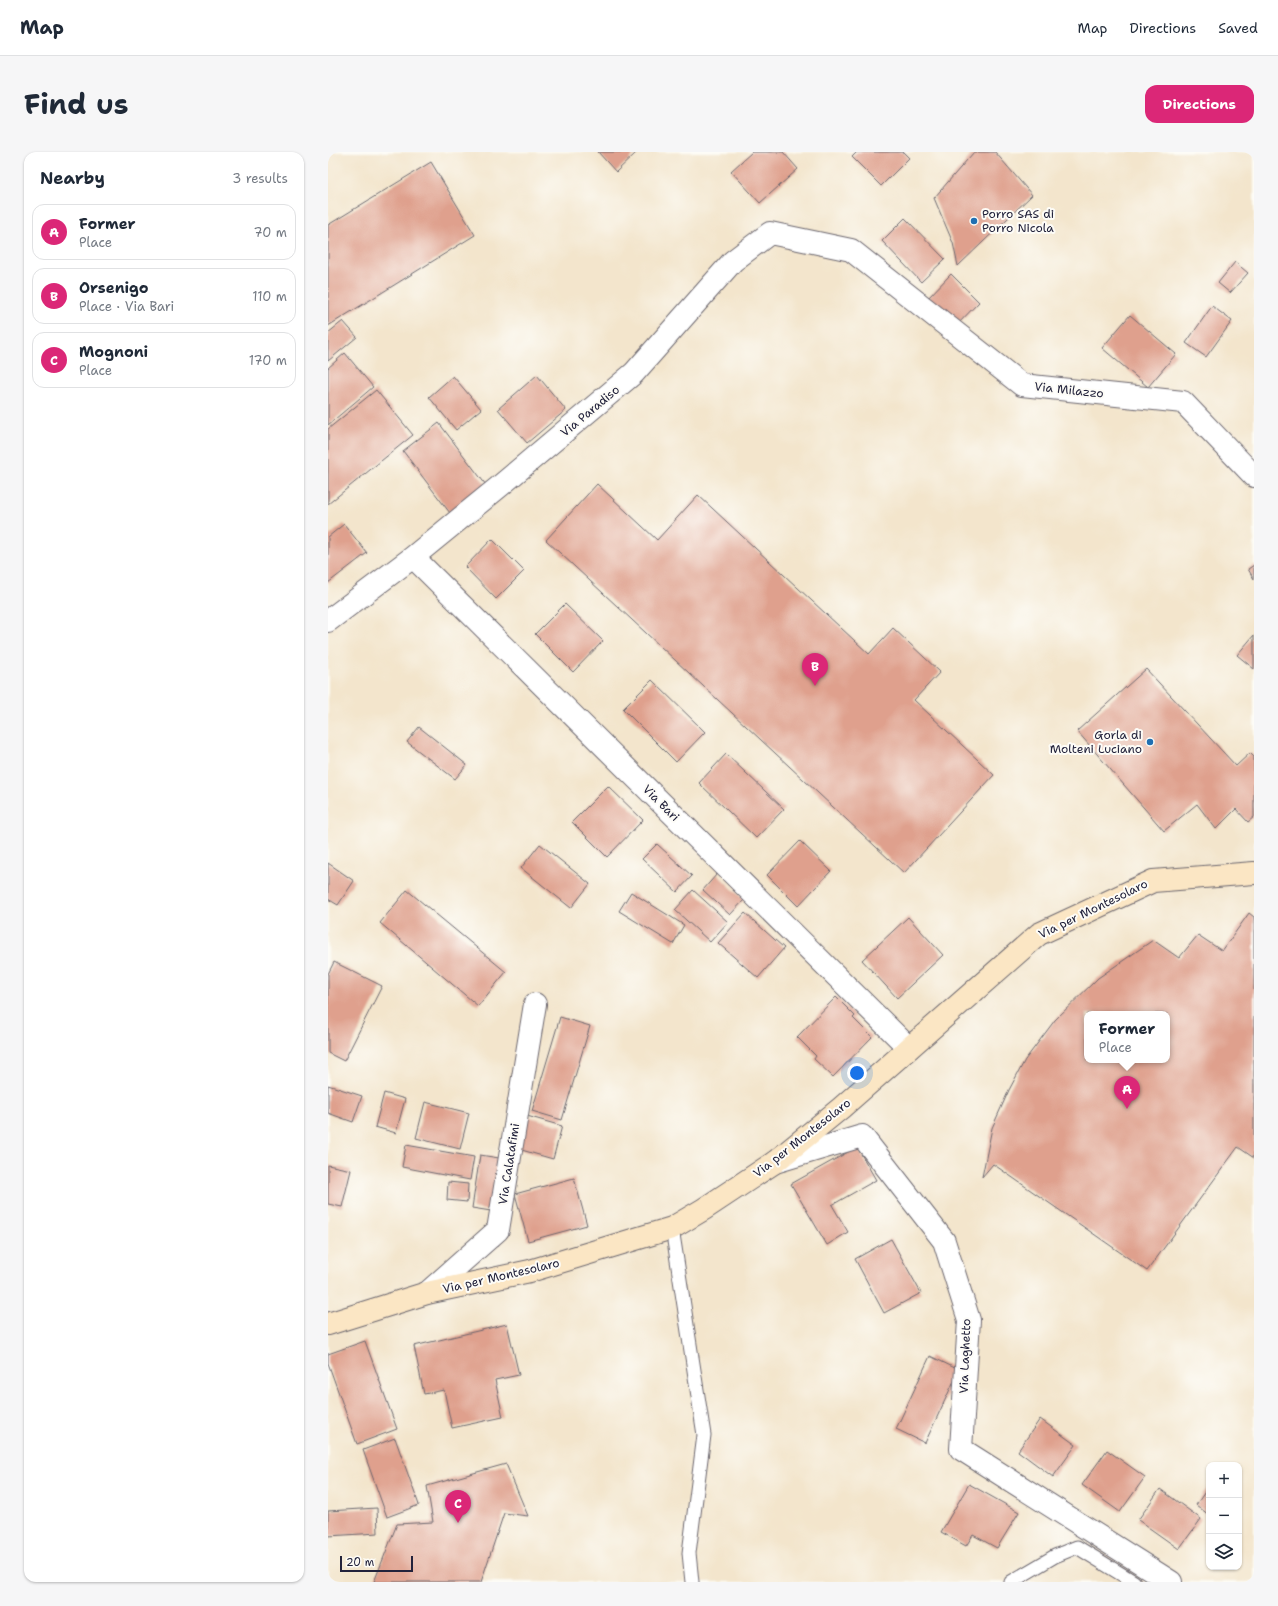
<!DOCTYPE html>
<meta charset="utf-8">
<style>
body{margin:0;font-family:"Shantell Sans",sans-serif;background:#f6f6f7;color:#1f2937}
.controls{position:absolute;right:12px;bottom:12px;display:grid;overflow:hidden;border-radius:8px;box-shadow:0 1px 3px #0004}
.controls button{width:36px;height:36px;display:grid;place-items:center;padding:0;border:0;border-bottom:1px solid #e0e1e3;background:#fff;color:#1f2937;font:20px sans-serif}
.scale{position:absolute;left:12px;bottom:10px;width:73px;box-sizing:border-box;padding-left:4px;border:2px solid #22223b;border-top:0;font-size:11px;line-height:14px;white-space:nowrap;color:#22223b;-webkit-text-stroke:3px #fdfcf7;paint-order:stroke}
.you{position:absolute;left:529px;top:921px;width:14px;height:14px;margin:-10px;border:3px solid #fff;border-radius:50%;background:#1a73e8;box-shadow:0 0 0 6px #1a73e833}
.badge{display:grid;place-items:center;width:26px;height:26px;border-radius:50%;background:#db2777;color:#fff;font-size:13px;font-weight:700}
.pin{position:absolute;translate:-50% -33px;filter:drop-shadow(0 1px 2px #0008)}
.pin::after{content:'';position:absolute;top:21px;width:14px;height:12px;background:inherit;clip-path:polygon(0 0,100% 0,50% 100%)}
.popup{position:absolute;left:756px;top:859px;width:86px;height:52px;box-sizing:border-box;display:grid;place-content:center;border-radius:8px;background:#fff;filter:drop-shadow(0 1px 3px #0005);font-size:13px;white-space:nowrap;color:#747a83}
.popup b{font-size:15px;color:#1f2937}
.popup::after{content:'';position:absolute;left:50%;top:100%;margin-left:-8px;border:8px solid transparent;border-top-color:#fff}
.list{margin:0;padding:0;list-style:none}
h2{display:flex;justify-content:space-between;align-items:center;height:52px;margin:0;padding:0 16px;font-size:17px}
h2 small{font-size:13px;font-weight:400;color:#747a83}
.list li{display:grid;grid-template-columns:26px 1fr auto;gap:12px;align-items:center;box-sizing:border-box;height:56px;margin:0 8px 8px;padding:0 8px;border:1px solid #e0e1e3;border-radius:12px}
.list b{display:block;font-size:15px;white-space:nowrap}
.list p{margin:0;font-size:13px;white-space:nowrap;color:#747a83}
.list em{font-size:13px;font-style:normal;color:#747a83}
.icon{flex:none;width:22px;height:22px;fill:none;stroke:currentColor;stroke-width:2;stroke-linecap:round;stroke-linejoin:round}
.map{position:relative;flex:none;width:926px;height:1430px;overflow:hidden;border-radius:12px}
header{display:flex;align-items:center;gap:24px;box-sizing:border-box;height:56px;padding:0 20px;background:#fff;border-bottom:1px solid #e0e1e3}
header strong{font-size:19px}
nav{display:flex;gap:22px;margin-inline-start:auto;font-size:14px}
.intro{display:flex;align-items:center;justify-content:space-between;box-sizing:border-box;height:96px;padding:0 24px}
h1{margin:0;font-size:28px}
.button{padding:10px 18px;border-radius:12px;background:#db2777;color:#fff;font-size:14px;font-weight:700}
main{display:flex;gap:24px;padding:0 24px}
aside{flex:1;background:#fff;border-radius:12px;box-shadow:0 1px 3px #0004}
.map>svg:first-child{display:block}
.building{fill:#dfa08d;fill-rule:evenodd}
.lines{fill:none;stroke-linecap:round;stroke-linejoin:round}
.service-casing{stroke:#6b666e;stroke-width:15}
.minor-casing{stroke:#6b666e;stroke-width:24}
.secondary-casing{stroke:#6b666e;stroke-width:24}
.service{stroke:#fff;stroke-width:13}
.minor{stroke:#fff;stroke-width:22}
.secondary{stroke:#fbe6c4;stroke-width:22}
.poi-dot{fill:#1f6fb2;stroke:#fdfcf7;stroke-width:1.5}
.labels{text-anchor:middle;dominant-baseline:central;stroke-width:4;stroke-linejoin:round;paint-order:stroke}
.poi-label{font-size:12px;fill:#22223b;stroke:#fdfcf7;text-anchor:start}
.street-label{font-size:12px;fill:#22223b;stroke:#fdfcf7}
</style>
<header>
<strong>Map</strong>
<nav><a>Map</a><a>Directions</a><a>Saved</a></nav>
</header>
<div class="intro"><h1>Find us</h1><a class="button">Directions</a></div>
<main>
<aside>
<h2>Nearby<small>3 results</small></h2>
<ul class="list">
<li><span class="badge">A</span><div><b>Former</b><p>Place</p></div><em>70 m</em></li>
<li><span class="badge">B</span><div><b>Orsenigo</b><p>Place · Via Bari</p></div><em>110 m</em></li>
<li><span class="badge">C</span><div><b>Mognoni</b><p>Place</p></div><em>170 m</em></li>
</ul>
</aside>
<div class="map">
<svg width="926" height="1430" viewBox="0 0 926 1430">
<rect width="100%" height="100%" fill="#fdfcf7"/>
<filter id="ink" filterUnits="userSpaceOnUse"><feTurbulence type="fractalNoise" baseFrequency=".025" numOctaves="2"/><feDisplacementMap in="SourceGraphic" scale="8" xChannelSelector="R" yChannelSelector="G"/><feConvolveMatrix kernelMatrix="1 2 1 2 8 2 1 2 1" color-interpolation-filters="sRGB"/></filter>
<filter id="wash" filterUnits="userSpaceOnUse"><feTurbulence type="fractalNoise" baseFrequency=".012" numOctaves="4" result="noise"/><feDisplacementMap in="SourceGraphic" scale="16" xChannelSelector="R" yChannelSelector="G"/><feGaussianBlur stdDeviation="0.9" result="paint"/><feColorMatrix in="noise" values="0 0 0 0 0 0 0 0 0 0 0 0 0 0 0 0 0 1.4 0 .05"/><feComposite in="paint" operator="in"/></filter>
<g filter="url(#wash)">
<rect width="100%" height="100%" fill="#f3e5cc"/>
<g id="blocks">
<path class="building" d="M270,0H309L288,20Z
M424,0H455L470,17L432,51L403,19Z
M529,0H575L581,6L553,34L524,5Z
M646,0H667L704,43L630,114L625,91L606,46Z
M103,10L147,83L0,174V73Z
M577,66L617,107L593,130L554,89Z
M907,110L920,121L902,141L890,131Z
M623,122L651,150L627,175L599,147Z
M884,154L904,169L878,205L858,191Z
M802,163L848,202L820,235L774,196Z
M15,169L29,185L0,209V181Z
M17,201L45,235L0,273V216Z
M209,223L238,258L199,291L170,257Z
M125,224L153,257L128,278L101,245Z
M48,238L85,283L0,352V277Z
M111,271L158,333L122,361L75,299Z
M269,332L329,388L370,343L541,502L565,476L612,520L586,548L666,623L576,721L218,388Z
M16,372L39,401L0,431V385Z
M164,387L196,419L168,447L137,415Z
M926,413V427L920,417Z
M237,452L275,489L245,520L207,482Z
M926,483V517L909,503Z
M818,517L908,614L922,601L926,605V665L920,670L908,657L888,677L869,652L836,679L749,579Z
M324,528L377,580L348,610L295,557Z
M91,575L139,613L127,627L79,590Z
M398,602L456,657L428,686L371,631Z
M280,634L315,668L279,705L244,670Z
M472,689L503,719L470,754L439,723Z
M212,692L262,732L243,756L193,716Z
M329,692L364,724L349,740L314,707Z
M0,711L26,729L10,753L0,747Z
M389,722L416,748L402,763L375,738Z
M79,738L178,820L150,854L52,771Z
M365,738L400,770L382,790L347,758Z
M303,740L356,773L345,792L291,759Z
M417,761L456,796L430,826L390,791Z
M921,761L926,765V1006L910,995L819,1119L665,1012L654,1025L664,976L681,938L697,908L727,868L770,826L825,788L851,806L870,783L894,799ZM759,862H839V908H759Z
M580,765L615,803L569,846L534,808Z
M6,810L54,834L16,909L0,901V822Z
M508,845L527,864L525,866L544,885L505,925L486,907L488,904L469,885Z
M232,865L262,874L234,968L204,959Z
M0,933L34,944L25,970L0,961Z
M56,941L77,947L68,981L47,975Z
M97,950L141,961L132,997L88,986Z
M199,964L234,974L225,1007L190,997Z
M78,993L146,1005L142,1028L74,1015Z
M529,995L548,1028L504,1053L520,1080L499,1093L463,1032Z
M152,1003L171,1006L163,1059L144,1056Z
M0,1013L23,1018L14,1055L0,1052Z
M246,1026L259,1073L200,1089L187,1042Z
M120,1030L140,1032L139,1050L119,1048Z
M563,1087L593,1141L556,1161L527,1107Z
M179,1172L191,1223L167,1228L175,1265L124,1276L116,1238L96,1242L86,1194Z
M37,1189L69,1277L29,1292L0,1211V1202Z
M602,1204L631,1218L597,1291L568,1277Z
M712,1267L748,1293L725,1325L690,1299Z
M67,1286L91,1353L59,1365L35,1298Z
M779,1298L817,1325L792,1360L754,1333Z
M178,1312L200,1364L176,1361L153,1430H46L69,1372L105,1370L99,1334Z
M641,1332L691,1360L669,1396L645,1383L638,1394L613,1380Z
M881,1334V1363L868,1353Z
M832,1337L873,1367L851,1397L810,1368Z
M49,1356L50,1381L0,1384V1359Z"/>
</g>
</g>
<g filter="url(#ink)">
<use href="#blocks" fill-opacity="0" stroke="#6b666e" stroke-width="1"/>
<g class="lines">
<defs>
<path id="service" d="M344,1076L376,1283L361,1401L364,1430
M683,1430L727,1404L749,1395L806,1430"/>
<path id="minor" d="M85,405L581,896
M0,469L85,405L172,334L306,221L405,109L442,81L523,98L694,233L855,250L926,324
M447,1010L534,984L616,1089L641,1168L633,1297L843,1430
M99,1141L170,1078L207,852"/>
<path id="secondary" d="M0,1172L99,1141L202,1119L344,1076L376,1057L447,1010L513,956L711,782L825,729L926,721"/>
</defs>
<use href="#service" class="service-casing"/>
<use href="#minor" class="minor-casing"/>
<use href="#secondary" class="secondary-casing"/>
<use href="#service" class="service"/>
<use href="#minor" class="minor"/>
<use href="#secondary" class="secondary"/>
</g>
</g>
<g class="poi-dot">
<circle cx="646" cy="69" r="4"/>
<circle cx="822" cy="590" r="4"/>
</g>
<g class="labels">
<g class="poi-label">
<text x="654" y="62">Porro SAS di<tspan x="654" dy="14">Porro Nicola</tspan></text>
<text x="814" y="583" text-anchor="end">Gorla di<tspan x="814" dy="14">Molteni Luciano</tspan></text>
</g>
<g class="street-label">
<text transform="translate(741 238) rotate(6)">Via Milazzo</text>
<text transform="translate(262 259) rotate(-40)">Via Paradiso</text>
<text transform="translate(333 651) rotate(45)">Via Bari</text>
<text transform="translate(765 757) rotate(-26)">Via per Montesolaro</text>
<text transform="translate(474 986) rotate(-38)">Via per Montesolaro</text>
<text transform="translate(181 1012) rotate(-81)">Via Calatafimi</text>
<text transform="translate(173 1124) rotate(-13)">Via per Montesolaro</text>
<text transform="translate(637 1204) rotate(-88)">Via Laghetto</text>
</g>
</g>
</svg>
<div class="controls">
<button>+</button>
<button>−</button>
<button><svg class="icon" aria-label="layers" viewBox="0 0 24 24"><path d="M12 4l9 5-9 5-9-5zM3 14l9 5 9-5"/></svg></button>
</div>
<div class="scale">20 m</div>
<div class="you"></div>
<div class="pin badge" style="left:799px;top:957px">A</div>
<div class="popup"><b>Former</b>Place</div>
<div class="pin badge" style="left:487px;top:534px">B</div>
<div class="pin badge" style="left:130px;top:1371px">C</div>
</div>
</main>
